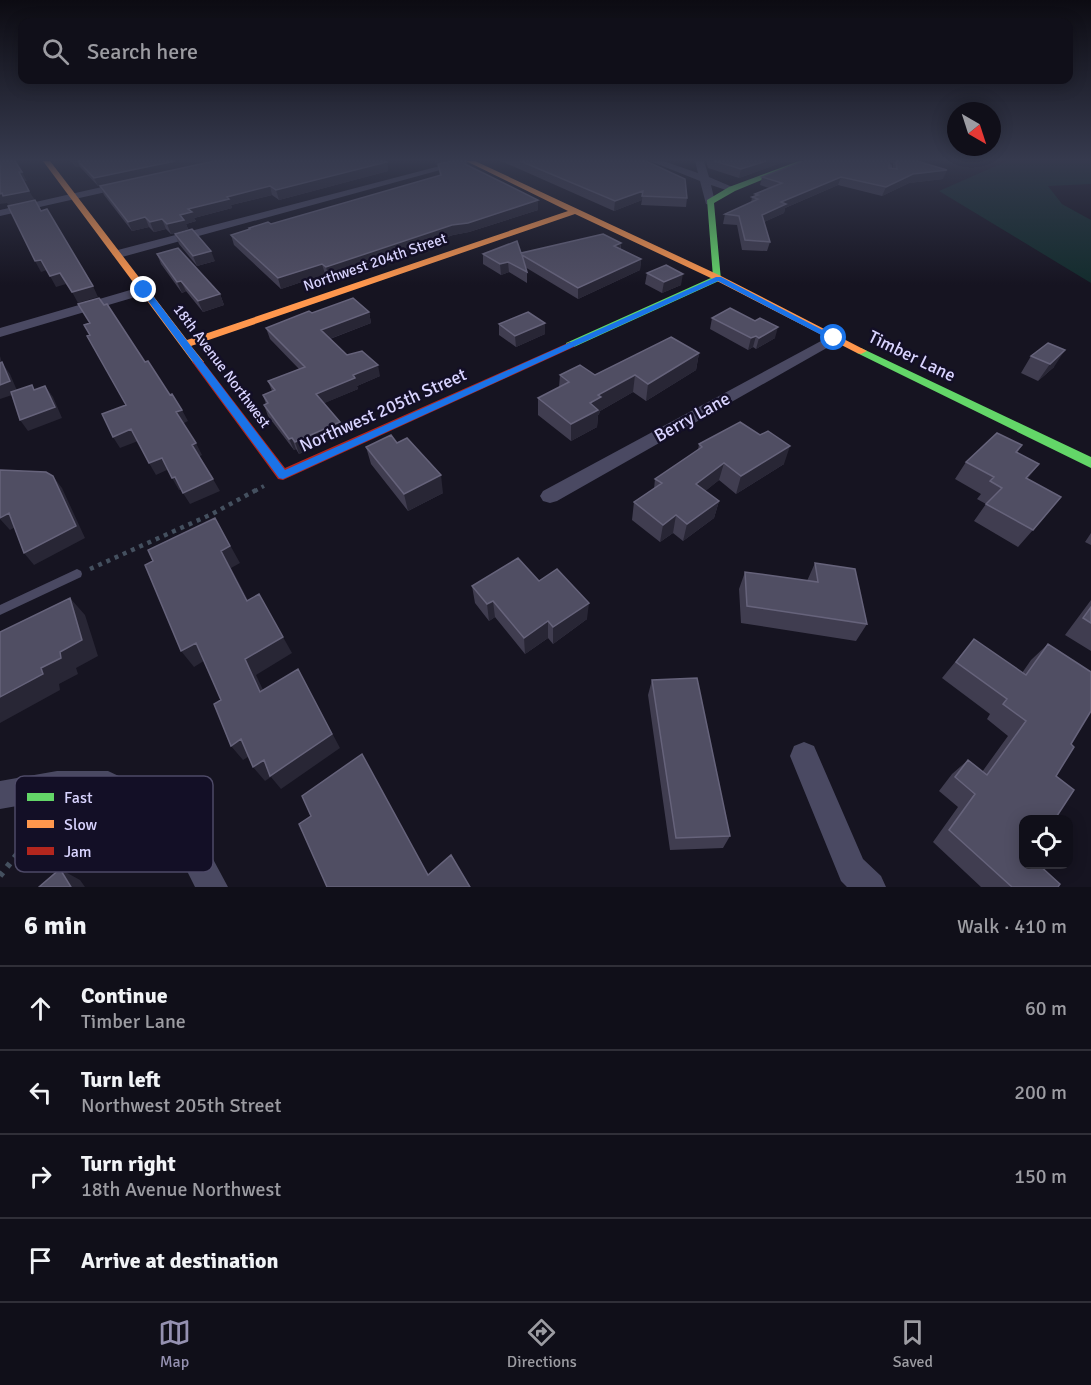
<!DOCTYPE html>
<meta charset="utf-8">
<style>
body{margin:0;font-family:Signika,sans-serif;background:#1e1d26;color:#f1f3f6}
.controls{position:absolute;right:18px;bottom:18px;display:grid;overflow:hidden;border-radius:12px;box-shadow:0 3px 15px #0003}
.controls button{width:54px;height:54px;display:grid;place-items:center;padding:0;border:0;border-bottom:2px solid #302f38;background:#100f19;color:#f1f3f6;font:30px sans-serif}
.compass{position:absolute;left:947px;top:102px;width:54px;height:54px;border-radius:50%;background:#100f19;box-shadow:0 3px 15px #0003;rotate:141deg}
.stop{position:absolute;width:18px;height:18px;margin:-14px;border:4px solid #1a73e8;border-radius:50%;background:#fff}
.stop.end{background:#1a73e8;border-color:#fff;box-shadow:0 2px 6px #0008}
.list{margin:0;padding:0;list-style:none}
h2{display:flex;justify-content:space-between;align-items:center;height:78px;margin:0;padding:0 24px;font-size:26px}
h2 small{font-size:20px;font-weight:400;color:#9c9ca2}
.list li{display:grid;grid-template-columns:39px 1fr auto;gap:18px;align-items:center;box-sizing:border-box;height:84px;padding:0 24px;border-top:2px solid #302f38}
.list b{display:block;font-size:22px;white-space:nowrap}
.list p{margin:0;font-size:20px;white-space:nowrap;color:#9c9ca2}
.list em{font-size:20px;font-style:normal;color:#9c9ca2}
.icon{flex:none;width:33px;height:33px;fill:none;stroke:currentColor;stroke-width:2;stroke-linecap:round;stroke-linejoin:round}
.map{position:relative;flex:none;width:1091px;height:887px;overflow:hidden}
.search{position:absolute;background:#100f19;box-shadow:0 3px 15px #0003;left:18px;right:18px;top:18px;height:66px;display:flex;align-items:center;gap:15px;box-sizing:border-box;padding:0 21px;border-radius:12px;color:#9c9ca2;font-size:22px}
.sheet{height:414px;background:#100f19}
nav{display:flex;justify-content:space-around;align-items:center;box-sizing:border-box;height:84px;border-top:2px solid #302f38;background:#100f19;font-size:16px;color:#9c9ca2}
nav a{display:grid;justify-items:center;gap:3px}
nav .on{color:#9591b1}
.map>svg:first-child{display:block}
.green{fill:#132c2d}
.lines{fill:none;stroke-linecap:round;stroke-linejoin:round}
.path-far2{stroke:#44505f;stroke-width:4;stroke-dasharray:3 4.5;stroke-linecap:butt}
.path-far1{stroke:#44505f;stroke-width:4.5;stroke-dasharray:4 5;stroke-linecap:butt}
.path{stroke:#44505f;stroke-width:6;stroke-dasharray:4.5 7;stroke-linecap:butt}
.lane{fill:#4a4962;fill-rule:evenodd}
.street{fill:#4a4962;fill-rule:evenodd}
.fast{fill:#63d668;fill-rule:evenodd}
.slow{fill:#ff974d;fill-rule:evenodd}
.jam{fill:#b3261e;fill-rule:evenodd}
.wall{fill:#403d50;fill-rule:evenodd}
.shaded-wall{fill:#282635}
.building{fill:#504e63;stroke:#66637b;stroke-width:1.5}
.route{fill:#1a73e8}
.labels{text-anchor:middle;dominant-baseline:central;stroke-width:5;stroke-linejoin:round;paint-order:stroke}
.far-street-label{font-size:15px;fill:#d9d4ff;stroke:#130f26}
.street-label{font-size:18px;fill:#d9d4ff;stroke:#130f26}
.key{fill:#130f26;stroke:#4e4a67;stroke-width:1.5}
.key-label{font-size:16px;fill:#d9d4ff}
</style>
<div class="map">
<svg width="1091" height="887" viewBox="0 0 1091 887">
<rect width="100%" height="100%" fill="#161421"/>
<path class="green" d="M1007,161H1091V184L1048,186L1062,204L1091,220V283L939,191Z"/>
<g class="lines">
<path class="path-far2" d="M255,491L264,486"/>
<path class="path-far1" d="M90,569L212,514L258,489"/>
<path class="path" d="M0,876L26,843L44,809"/>
<path class="lane" d="M879,161H884L892,165V176L888,175V167Z
M77,569L81,571L82,574L81,577L0,615V605Z"/>
<path class="street" d="M459,161H473L122,257L118,258L112,254L114,251Z
M650,161H663L698,173L695,161H704L709,177L737,189L732,192L711,185L715,202L710,205L706,204L700,181Z
M124,182L128,183V187L0,216V210Z
M144,286L151,290L149,293L0,337V328Z
M834,334L839,335L841,338L839,341L557,501L550,503L543,501L540,496L543,491Z
M804,742L814,746L863,859L881,876L886,887H847L841,881L790,756L794,746Z
M57,771H108L185,807L228,887H195L165,827L107,799H57L0,809V781Z"/>
<path class="fast" d="M799,161H808L735,191L714,203L721,280L574,347H566V343L713,277L707,200L729,187Z
M861,348L1091,457V468L857,353V349Z"/>
<path class="slow" d="M43,161H50L187,340L568,211L466,161H475L721,276L867,351L861,354L857,353L715,280L575,214L191,346L204,362L198,365L194,364Z"/>
<path class="jam" d="M570,342L576,345L574,347L283,480L278,479L192,362L194,360H202L285,468Z"/>
</g>
<path class="wall" d="M71,161H384L387,162L388,171L279,200L272,195L231,205L232,208L194,218L196,221L186,224L188,229L171,234L166,229L154,232L149,227L132,231L104,195L100,186H98L80,167H76Z
M435,161H467V165L538,200V210L469,232L453,235L329,278L325,274L281,289L234,245L231,235L249,230V228L271,224L440,176L438,164L436,165Z
M501,161H647L687,198L686,207L641,205L642,200L614,211Z
M706,161H800L783,162L739,178L708,168Z
M804,161H917L943,179L909,183L882,196L838,185L785,208L784,213L764,222L770,242L767,251L742,250L737,225L723,224L725,214L751,203L752,197L755,196V194L769,188L760,185L762,177ZM889,161L893,163V168H889Z
M175,234L215,261L197,266L179,244Z
M621,243V249L641,259L640,270L578,299L525,267L527,272V283L509,272L501,275L483,264V254L521,253Z
M157,254L220,294L224,305L203,312L186,291L182,293L161,264Z
M647,273L681,285L662,293L645,284Z
M369,312L371,323L330,339L347,355L380,376L357,386L358,389L324,403L340,422L343,433L299,454L296,449L294,450L268,416L264,405L266,404L263,395L272,391L268,381L299,369L270,339L266,328L312,313Z
M712,318L775,338L756,349L753,347L748,350L710,329Z
M499,324L545,334L516,347L499,335Z
M1048,343L1054,367L1038,381L1021,373L1031,356Z
M699,353L696,370L646,401L633,392L600,411L599,414L598,415L597,427L571,441L538,415V398L559,387L560,375H595Z
M699,444L784,464L736,494L719,480L705,491L719,501L714,518L683,541L673,533L660,542L632,520L634,502L654,489L655,479L698,450Z
M1022,445L1017,453L1028,479L1047,514L1018,547L974,521L986,504L977,499L981,494L955,479L966,462Z
M366,447L443,493L408,511L371,464Z
M1091,533V545L1085,542Z
M815,563L867,624L856,641L741,623L739,589L745,572L807,581Z
M539,581L587,619L553,644L548,638L525,654L495,617L489,621L475,603L472,586Z
M1091,600V651L1065,635Z
M974,639L1022,673L1031,660L1048,644L1071,744L1056,776L1055,819H1023L1022,850L1058,887H981L933,842L958,807L939,791L952,774L968,760L982,772L1008,736L987,719L990,714L942,678Z
M652,680L730,836L723,848L670,850L648,695Z"/>
<path class="shaded-wall" d="M73,161H77L80,167H76Z
M175,161H217L98,186L94,178Z
M436,161H452L436,165Z
M766,161H800L783,162L739,178L741,169Z
M387,162L388,171L279,200L276,190Z
M947,170L943,179L909,183L882,196L886,187L913,174Z
M19,172H22L27,181H24Z
M841,177L838,185L785,208L784,213L760,224L762,215L781,202Z
M270,186L272,195L231,205L232,208L194,218L196,221L186,224L188,229L171,234L167,224L188,209L227,197Z
M29,191L35,200L9,206L7,203L0,204V194Z
M643,191L642,200L614,211L615,201Z
M538,200V210L469,232L453,235L329,278L326,267L452,225Z
M145,217L149,227L132,231L128,222Z
M162,219L166,229L154,232L150,222Z
M621,243L620,253L614,246Z
M211,251L215,261L197,266L193,256Z
M641,259L640,270L578,299V288Z
M41,260L47,270L41,272L35,261Z
M508,262L509,272L501,275L500,264Z
M322,264L325,274L281,289L278,278Z
M60,273L66,284L56,287L50,276Z
M683,274L681,285L662,293L664,282Z
M181,281L186,291L182,293L177,282Z
M93,286L98,297L78,303L72,292Z
M220,294L224,305L203,312L198,301Z
M369,312L371,323L324,341L321,330Z
M545,323V334L516,347L515,336Z
M778,327L775,338L756,349L759,338Z
M756,336L753,347L748,350L751,338Z
M1065,350L1054,367L1038,381L1050,364Z
M699,353L696,370L646,401L648,384Z
M0,356L2,363L10,374L18,393L0,399Z
M378,365L380,376L357,386L358,389L320,405L316,394L353,375Z
M635,375L633,392L600,411L599,414L598,415L597,427L571,441V424L590,403L598,395Z
M45,386L53,397L62,418L28,431L20,420Z
M182,410L188,421L182,424L176,412Z
M340,422L343,433L299,454L295,442Z
M131,429L138,441L120,448L113,437Z
M292,438L296,449L294,450L289,439Z
M196,443L202,455L198,457L192,445Z
M790,446L784,464L736,494L741,476Z
M162,458L169,469L156,475L149,463Z
M724,463L719,480L692,502L696,484Z
M1039,464L1026,481V478Z
M441,475L443,493L408,511L404,494Z
M53,476L62,488L85,538L34,565L24,553Z
M175,477L182,489L179,490L172,478Z
M213,479L220,491L190,504L183,493Z
M719,501L714,518L683,541L687,524Z
M9,513L19,525L10,530L0,519Z
M676,515L673,533L660,542L663,525Z
M215,518L240,563L231,568L257,617L221,551Z
M70,598L85,615L98,656L76,668L78,674L59,684L60,690L0,723V697L41,668L60,652Z
M493,601L495,617L489,621L487,604Z
M589,603L587,619L553,644V627Z
M548,621V638L525,654L524,638Z
M283,637L292,653L256,675L271,707L260,692L245,659Z
M196,643L207,659L194,667L181,651Z
M298,669L340,748L281,789L271,777L265,781L253,767Z
M241,739L253,754L243,760L231,746Z
M60,869L80,880L85,887H71Z"/>
<path class="building" d="M0,161H15L22,172H19L29,191L3,196L2,193L0,194Z
M78,161H175L94,178Z
M214,161H384L387,162L276,190L270,186L227,197L229,199L188,209L192,212L180,215L184,220L167,224L162,219L150,222L145,217L128,222L100,186Z
M451,161H466L465,164L538,200L468,223L452,225L326,267L322,264L278,278L231,235L250,229L249,228L268,222L271,224L441,175L438,164Z
M520,161H646L685,179L687,198L642,196L643,191L615,201Z
M714,161H766L741,169Z
M804,161H889V168L897,169L896,161H917L947,170L913,174L886,187L841,177L781,202L786,204L762,215L770,242L745,240L739,216L725,214L758,199L752,197L758,195L755,194L782,183L762,177Z
M35,200L41,211L47,209L93,286L72,292L60,273L50,276L41,260L35,261L8,206Z
M192,229L211,251L193,256L175,234Z
M603,234L621,243L614,246L641,259L578,288L522,255L527,272L508,262L500,264L483,254L517,241L521,253Z
M178,248L220,294L198,301L181,281L177,282L157,254Z
M666,265L683,274L664,282L647,273Z
M99,298L104,305L107,304L145,362L148,361L170,395L172,394L182,410L176,412L196,443L192,445L213,479L183,493L175,477L172,478L162,458L149,463L131,429L113,437L102,414L126,405L87,336L90,335L84,325L90,323L78,304Z
M353,298L369,312L321,330L347,355L362,351L378,365L353,375L355,378L316,394L340,422L295,442L292,438L289,439L264,405L268,403L263,395L275,390L268,381L305,367L266,328L309,311L312,313Z
M730,308L755,321L760,318L778,327L759,338L756,336L751,338L712,318Z
M528,312L545,323L515,336L499,324Z
M671,337L699,353L648,384L635,375L598,395L601,397L590,403L598,410L571,424L538,398L569,382L560,375L580,365L595,375Z
M1048,343L1065,350L1050,364L1031,356Z
M2,362L10,381L0,385V363Z
M32,385L34,390L45,386L55,407L20,420L11,392Z
M740,422L760,435L768,431L790,446L741,476L724,463L696,484L719,501L687,524L676,515L663,525L634,502L662,483L655,479L702,447L699,444Z
M997,433L1022,445L1016,452L1039,464L1026,478L1061,497L1033,530L986,504L1002,488L990,481L994,477L966,462Z
M391,435L397,443L407,438L441,475L404,494L366,447Z
M0,470L46,472L53,476L76,526L24,553L9,513L0,518Z
M215,518L230,546L221,551L247,601L259,594L283,637L245,659L260,692L298,669L332,734L270,776L264,760L253,767L241,739L231,746L214,704L221,700L196,643L181,651L145,565L153,561L148,550Z
M518,558L539,581L557,569L589,603L553,627L548,621L524,638L493,601L487,604L472,586Z
M815,563L855,569L867,624L747,606L745,572L818,582Z
M70,598L82,640L60,652L61,658L41,668L43,674L0,697V632Z
M1091,607V623L1083,618Z
M974,639L1026,675L1048,644L1091,672V711L1071,744L1074,747L1056,776L1074,790L1055,819H1045L1043,818L1042,819H1023V848L1022,850L1023,852V864H1038L1060,884L1058,887H1012L949,830L975,794L955,777L968,760L987,775L1026,721L1003,704L1007,699L956,662Z
M697,678L730,836L676,838L652,680Z
M362,754L428,875L451,855L470,887H327L299,824L311,816L302,796Z
M60,869L71,887H39Z"/>
<linearGradient id="sky" x2="0" y2="1"><stop stop-color="#0c0b12"/><stop offset="0.56" stop-color="#363a4e"/><stop offset="1" stop-color="#363a4e" stop-opacity="0"/></linearGradient>
<rect width="1091" height="285" fill="url(#sky)"/>
<path class="route" d="M716,277H721L838,338L831,340L718,281L283,479L279,478L140,290L147,288L285,470Z"/>
<g class="labels">
<g class="far-street-label">
<text transform="translate(375 262) rotate(-19)">Northwest 204th Street</text>
<text transform="translate(222 366) rotate(53)">18th Avenue Northwest</text>
</g>
<g class="street-label">
<text transform="translate(912 356) rotate(26)">Timber Lane</text>
<text transform="translate(383 410) rotate(-24)">Northwest 205th Street</text>
<text transform="translate(692 417) rotate(-29)">Berry Lane</text>
</g>
</g>
<rect x="15" y="776" width="198" height="96" rx="9" class="key"/>
<rect x="27" y="793" width="27" height="8" fill="#63d668"/>
<rect x="27" y="820" width="27" height="8" fill="#ff974d"/>
<rect x="27" y="847" width="27" height="8" fill="#b3261e"/>
<g class="key-label">
<text x="64" y="803">Fast</text>
<text x="64" y="830">Slow</text>
<text x="64" y="857">Jam</text>
</g>
</svg>
<div class="controls">
<button><svg class="icon" aria-label="locate" viewBox="0 0 24 24"><circle cx="12" cy="12" r="6"/><path d="M12 2v4M12 18v4M2 12h4M18 12h4"/></svg></button>
</div>
<svg class="compass" viewBox="-18 -18 36 36"><path d="M0-13l5 13h-10z" fill="#e53935"/><path d="M0 13l5-13h-10z" fill="#9c9ca2"/></svg>
<div class="stop" style="left:834px;top:338px"></div>
<div class="stop end" style="left:144px;top:290px"></div>
<div class="search"><svg class="icon" aria-label="search" viewBox="0 0 24 24"><circle cx="10" cy="10" r="6"/><path d="M15 15l6 6"/></svg>Search here</div>
</div>
<section class="sheet">
<h2>6 min<small>Walk · 410 m</small></h2>
<ul class="list">
<li><svg class="icon" aria-label="ahead" viewBox="0 0 24 24"><path d="M12 20V5M6 11l6-6 6 6"/></svg><div><b>Continue</b><p>Timber Lane</p></div><em>60 m</em></li>
<li><svg class="icon" aria-label="left" viewBox="0 0 24 24"><path d="M17 20v-9H6M10 6l-5 5 5 5"/></svg><div><b>Turn left</b><p>Northwest 205th Street</p></div><em>200 m</em></li>
<li><svg class="icon" aria-label="right" viewBox="0 0 24 24"><path d="M7 20v-9h11M14 6l5 5-5 5"/></svg><div><b>Turn right</b><p>18th Avenue Northwest</p></div><em>150 m</em></li>
<li><svg class="icon" aria-label="arrive" viewBox="0 0 24 24"><path d="M6 21V4h12l-3 4 3 4H6"/></svg><div><b>Arrive at destination</b></div></li>
</ul>
</section>
<nav>
<a class="on"><svg class="icon" aria-label="map" viewBox="0 0 24 24"><path d="M3 6l6-2 6 2 6-2v14l-6 2-6-2-6 2zM9 4v14M15 6v14"/></svg>Map</a>
<a><svg class="icon" aria-label="directions" viewBox="0 0 24 24"><path d="M12 3l9 9-9 9-9-9zM9 14v-3h6M13 9l2 2-2 2"/></svg>Directions</a>
<a><svg class="icon" aria-label="saved" viewBox="0 0 24 24"><path d="M7 4h10v16l-5-4-5 4z"/></svg>Saved</a>
</nav>
